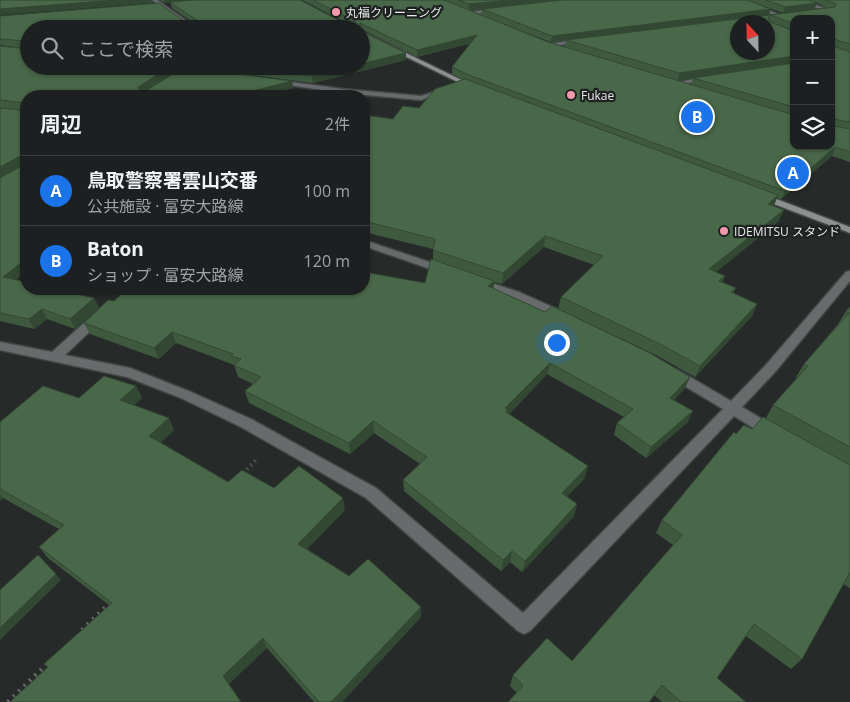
<!DOCTYPE html>
<html lang="ja">
<meta charset="utf-8">
<style>
body{margin:0;font-family:"Open Sans","Noto Sans JP",sans-serif;background:#252829;color:#f1f3f6}
.controls{position:absolute;right:15px;top:15px;display:grid;overflow:hidden;border-radius:10px;box-shadow:0 1px 4px #0004}
.controls button{width:45px;height:45px;display:grid;place-items:center;padding:0;border:0;border-bottom:1px solid #3a3e3e;background:#1c2020;color:#f1f3f6;font:25px sans-serif}
.compass{position:absolute;left:730px;top:15px;width:45px;height:45px;border-radius:50%;background:#1c2020;box-shadow:0 1px 4px #0004;rotate:338deg}
.you{position:absolute;left:556px;top:342px;width:18px;height:18px;margin:-12px;border:4px solid #fff;border-radius:50%;background:#1a73e8;box-shadow:0 0 0 8px #1a73e833}
.badge{display:grid;place-items:center;width:32px;height:32px;border-radius:50%;background:#1a73e8;color:#fff;font-size:16px;font-weight:700}
.pin{position:absolute;translate:-50% -50%;border:2px solid #fff;box-shadow:0 1px 5px #0006}
.list{margin:0;padding:0;list-style:none}
h2{display:flex;justify-content:space-between;align-items:center;height:65px;margin:0;padding:0 20px;font-size:21px}
h2 small{font-size:16px;font-weight:400;color:#a0a3a5}
.list li{display:grid;grid-template-columns:32px 1fr auto;gap:15px;align-items:center;box-sizing:border-box;height:70px;padding:0 20px;border-top:1px solid #3a3e3e}
.list b{display:block;font-size:19px;white-space:nowrap}
.list p{margin:0;font-size:16px;white-space:nowrap;color:#a0a3a5}
.list em{font-size:16px;font-style:normal;color:#a0a3a5}
.icon{flex:none;width:28px;height:28px;fill:none;stroke:currentColor;stroke-width:2;stroke-linecap:round;stroke-linejoin:round}
.map{position:relative;flex:none;width:850px;height:702px;overflow:hidden}
.search{position:absolute;background:#1c2020;box-shadow:0 1px 4px #0004;left:20px;top:20px;width:350px;height:55px;display:flex;align-items:center;gap:12px;box-sizing:border-box;padding:0 18px;border-radius:28px;color:#a0a3a5;font-size:19px}
.panel{position:absolute;background:#1c2020;box-shadow:0 1px 4px #0004;left:20px;top:90px;width:350px;height:205px;border-radius:20px}
.map>svg:first-child{display:block}
.lines{fill:none;stroke-linecap:round;stroke-linejoin:round}
.street-casing{stroke:#414645;stroke-width:3}
.secondary-casing{stroke:#414645;stroke-width:3}
.path-far1{stroke:#656968;stroke-width:4;stroke-dasharray:1 4.5;stroke-linecap:butt}
.path{stroke:#656968;stroke-width:4.5;stroke-dasharray:2 5.5;stroke-linecap:butt}
.street{fill:#686b6c;fill-rule:evenodd}
.secondary{fill:#8c9091;fill-rule:evenodd}
.wall{fill:#3f593f;fill-rule:evenodd}
.shaded-wall{fill:#334833}
.building{fill:#496749;stroke:#334833;fill-rule:evenodd}
.poi-dot{fill:#f29aac;stroke:#1d2220;stroke-width:2}
.labels{text-anchor:middle;dominant-baseline:central;stroke-width:4.5;stroke-linejoin:round;paint-order:stroke}
.far-poi-label{font-size:12px;fill:#e6e9e8;stroke:#1d2220;text-anchor:start}
</style>
<div class="map">
<svg width="850" height="702" viewBox="0 0 850 702">
<rect width="100%" height="100%" fill="#262b2a"/>
<g class="lines">
<defs>
<path id="street" d="M152,0H157L198,29H191Z
M735,0H742L786,17L781,18Z
M796,0H803L832,11L819,13V11L822,10Z
M497,8L499,11L467,15L464,13Z
M583,38L585,41L548,47L545,45Z
M147,66H166L197,72L194,74Z
M710,76L712,77V79L671,86L668,84Z
M276,80L343,89L421,96L444,89L447,91L421,100L343,93L274,83V81Z
M364,240L450,269L451,271L446,274L442,273L364,246Z
M850,271V281L775,372L742,407L777,428L779,432L777,436L772,438L767,436L734,416L530,631L524,634L518,631L366,498L241,427L181,398L127,377L0,350V342L52,352L94,314H102L104,317L102,320L65,355L130,368L191,392L251,419L376,488L523,613L723,409L668,376L667,373L668,370H678L731,401L765,366L846,272Z
M479,279L519,292L566,313L568,316L562,320L558,319L511,296L475,284L473,282L475,280Z"/>
<path id="secondary" d="M361,31L476,87L477,88L472,89L361,35Z
M761,193L850,227V233L758,198L756,196Z"/>
</defs>
<use href="#street" class="street-casing"/>
<use href="#secondary" class="secondary-casing"/>
<path class="path-far1" d="M243,473L258,458"/>
<path class="path" d="M82,630L110,603
M8,702L49,662"/>
<use href="#street" class="street"/>
<use href="#secondary" class="secondary"/>
</g>
<path class="wall" d="M160,0H300L346,24H349L302,0H747L769,15L827,8L817,3L814,9L783,13L747,0H850V162L832,156L781,199L777,198L773,206L779,221L716,272L725,276L722,282L736,288L733,293L757,304L752,316L695,377L656,355L558,309L561,297L594,265L544,247L502,284L494,282V289L690,377L685,388L674,400L688,422L646,458L614,435L617,423L624,417L547,374L509,414L585,478L567,496L577,504L574,516L522,572L510,562L501,571L404,491L403,480L420,464L374,433L350,454L249,403L245,391L253,384L238,377L234,365L176,343L159,359L90,334L84,323L114,301L425,283L433,260V249L364,232V115L393,119L419,108L464,80L452,74V67L471,43L417,57L361,29H29L173,73L147,90L292,81L293,88L273,93L26,96L16,280L94,298L99,308L75,329L47,319L34,329L0,321V46L27,49L0,45V16L195,24L172,8L170,2L164,3ZM482,9L481,15L470,10ZM487,18L551,42L566,40L565,47L548,42ZM794,19H831L794,146V63L748,70L794,63V31L770,22H769L794,31ZM693,78L691,85L678,81Z
M406,60L313,83L190,67L188,66H361Z
M850,307V588L843,584L802,659L791,669L746,636L717,678L746,702H662L655,696L517,693L510,686L513,675L572,661L673,545L656,533L662,520L736,434L752,429L766,418L773,405L797,378L796,377L804,364L838,324L846,311Z
M136,386L142,398L134,405L174,430L160,443L228,482L274,488L345,510L307,549L349,576L421,617L342,702H314L267,648L48,667L109,605L48,558L39,547L59,529L3,498L0,501V422L79,398Z"/>
<path class="shaded-wall" d="M118,0H152L153,3L0,15V9Z
M163,0H210L164,3Z
M510,0H562L469,11V4Z
M817,3L814,9L783,13L785,7Z
M771,9L769,15L551,42L552,36Z
M477,35V42L417,57V50Z
M406,53V60L313,83L312,76L351,66H361V64Z
M794,56V63L677,81L679,73Z
M171,66L173,73L140,94L138,87Z
M292,81L293,88L261,96L252,91Z
M835,147L832,156L781,199L785,191Z
M22,155L26,163L0,178V167Z
M778,195L774,206L768,204Z
M784,210L779,221L705,281L709,269Z
M545,236L544,247L502,284L503,273Z
M26,259V272L8,286L3,277Z
M725,276L720,287L719,281Z
M494,281L493,292L488,286Z
M94,298L99,308L75,329L70,319Z
M757,304L752,316L695,377L700,366Z
M42,309L47,319L34,329L29,319Z
M172,332L176,343L159,359L154,348Z
M550,363L547,374L508,416L505,408Z
M690,377L685,388L666,409L670,398Z
M136,386L142,398L126,412L120,400Z
M693,411L688,422L646,458L651,447Z
M169,418L174,430L155,448L149,436Z
M373,421L374,433L350,454L349,443Z
M588,466L585,478L559,504L562,493Z
M0,494L3,498L0,501Z
M343,498L345,510L301,555L298,544Z
M577,504L574,516L522,572L525,561Z
M512,551L510,562L501,571L503,560Z
M56,574L61,580L0,640V628Z
M421,607V617L342,702H331Z
M263,638L267,648L228,685L223,676Z"/>
<path class="building" d="M0,0H118L0,9Z
M195,0H300L346,24H356L355,21L313,0H444L548,42L794,115V146H831V19H794V24L771,15L768,17L770,22L794,31V56L679,73L566,40L835,7L836,4L825,0H850V44L834,39L832,40L833,46L850,52V122L833,119L834,126L850,129V152L835,147L785,191L469,75L452,67L477,35L417,50L360,23V29H29V66H171L138,87L139,90H147L184,67L292,81L252,91L279,94L276,96H26V259L3,277L26,282V289H53L94,298L70,319L42,309L29,319L0,313V178L23,165L22,155L0,167V108L22,110L24,108V103L0,100V46L27,49L26,41L0,39V16L159,3L188,24H197L198,21L170,2ZM738,22H768V52H738Z
M458,0H510L469,4Z
M562,0H747L771,9L552,36L482,9Z
M766,0H808L817,3L785,7Z
M361,31L406,53L361,64Z
M794,63V107L693,78Z
M236,66H351L312,76Z
M465,79L778,195L768,204L784,210L709,269L725,276L719,281L736,288L731,292L757,304L700,366L660,344L561,297L603,256L545,236L503,273L433,250L435,239L364,221V115L393,119L403,106L419,108L435,89Z
M431,259L494,281L488,286L545,312L552,306L650,353L690,377L670,398L693,411L651,447L617,423L633,409L550,363L505,408L508,410L506,412L588,466L562,493L577,504L525,561L512,551L503,560L403,480L427,457L373,421L349,443L245,391L261,377L234,365L241,359L231,356L233,354L172,332L154,348L84,323L108,300L114,301L127,289H364V272L425,283Z
M850,307V447L773,405L808,366L804,364L849,313L846,311Z
M104,376L136,386L120,400L169,418L149,436L228,482L242,470L274,488L299,466L343,498L298,544L349,576L368,559L421,607L331,702H319L263,638L223,676L241,702H10L48,667L45,663L112,603L39,547L64,525L0,489V422L43,386L79,398Z
M763,417L850,465V572L802,659L754,624L717,678L746,702H681L662,685L649,702H508L523,686L513,675L547,638L572,661L682,535L662,520L734,432L736,434L744,425L752,429Z
M38,555L56,574L0,628V590Z"/>
<g class="poi-dot">
<circle cx="336" cy="12" r="5"/>
<circle cx="571" cy="95" r="5"/>
<circle cx="724" cy="231" r="5"/>
</g>
<g class="labels">
<g class="far-poi-label">
<text x="346" y="12">丸福クリーニング</text>
<text x="581" y="95">Fukae</text>
<text x="734" y="231">IDEMITSU スタンド</text>
</g>
</g>
</svg>
<div class="controls">
<button>+</button>
<button>−</button>
<button><svg class="icon" aria-label="layers" viewBox="0 0 24 24"><path d="M12 4l9 5-9 5-9-5zM3 14l9 5 9-5"/></svg></button>
</div>
<svg class="compass" viewBox="-18 -18 36 36"><path d="M0-13l5 13h-10z" fill="#e53935"/><path d="M0 13l5-13h-10z" fill="#a0a3a5"/></svg>
<div class="you"></div>
<div class="pin badge" style="left:793px;top:173px">A</div>
<div class="pin badge" style="left:697px;top:117px">B</div>
<div class="search"><svg class="icon" aria-label="search" viewBox="0 0 24 24"><circle cx="10" cy="10" r="6"/><path d="M15 15l6 6"/></svg>ここで検索</div>
<section class="panel">
<h2>周辺<small>2件</small></h2>
<ul class="list">
<li><span class="badge">A</span><div><b>鳥取警察署雲山交番</b><p>公共施設 · 富安大路線</p></div><em>100 m</em></li>
<li><span class="badge">B</span><div><b>Baton</b><p>ショップ · 富安大路線</p></div><em>120 m</em></li>
</ul>
</section>
</div>
